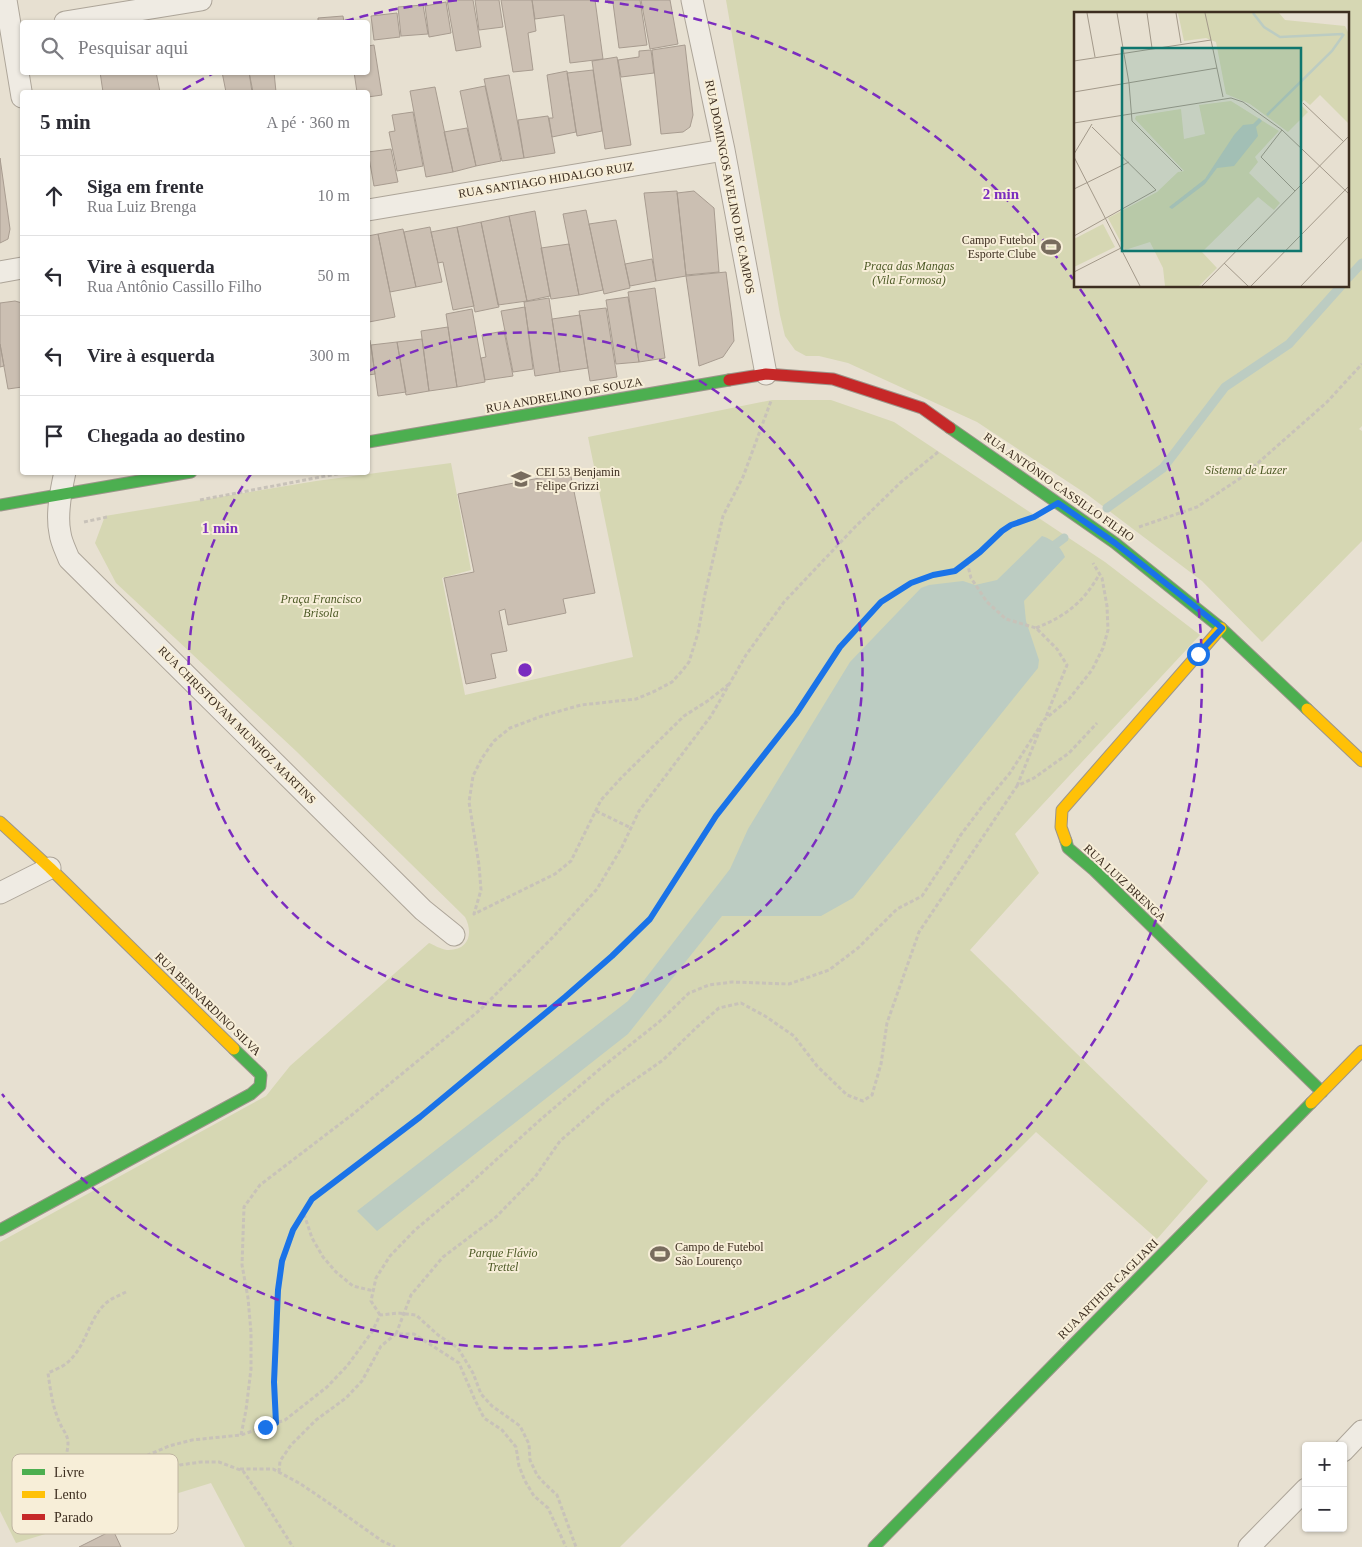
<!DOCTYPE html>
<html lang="pt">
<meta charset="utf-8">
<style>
body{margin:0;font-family:Georgia,serif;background:#f2f2f3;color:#2b2b33}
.controls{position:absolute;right:15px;bottom:15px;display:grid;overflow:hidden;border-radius:5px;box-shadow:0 1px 4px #0004}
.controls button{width:45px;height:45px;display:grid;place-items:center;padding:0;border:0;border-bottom:1px solid #e1e1e2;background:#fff;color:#2b2b33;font:25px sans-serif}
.stop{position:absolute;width:15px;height:15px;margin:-11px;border:4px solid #1a73e8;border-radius:50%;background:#fff}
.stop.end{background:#1a73e8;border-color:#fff;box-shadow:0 1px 5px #0008}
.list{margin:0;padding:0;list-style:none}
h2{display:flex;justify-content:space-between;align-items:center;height:65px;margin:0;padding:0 20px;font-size:21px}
h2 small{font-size:16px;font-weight:400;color:#7c7c81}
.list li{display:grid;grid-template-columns:32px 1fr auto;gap:15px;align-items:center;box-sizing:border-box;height:80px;padding:0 20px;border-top:1px solid #e1e1e2}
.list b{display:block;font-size:19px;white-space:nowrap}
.list p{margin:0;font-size:16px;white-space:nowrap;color:#7c7c81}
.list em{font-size:16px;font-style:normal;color:#7c7c81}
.icon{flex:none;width:28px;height:28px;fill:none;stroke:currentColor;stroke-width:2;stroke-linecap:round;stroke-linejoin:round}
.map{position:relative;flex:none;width:1362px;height:1547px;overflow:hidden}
.search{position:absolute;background:#fff;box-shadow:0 1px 4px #0004;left:20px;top:20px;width:350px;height:55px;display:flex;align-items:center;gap:12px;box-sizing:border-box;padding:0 18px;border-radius:5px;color:#7c7c81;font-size:19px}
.panel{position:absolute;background:#fff;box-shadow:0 1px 4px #0004;left:20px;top:90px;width:350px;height:385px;border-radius:5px}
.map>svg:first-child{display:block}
.green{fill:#d6d7b3;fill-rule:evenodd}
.water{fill:#bcccc2}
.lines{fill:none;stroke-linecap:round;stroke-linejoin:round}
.stream{stroke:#bcccc2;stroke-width:9}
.building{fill:#cbbfb2;stroke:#a89c90}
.street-casing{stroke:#ada599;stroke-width:23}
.fast-casing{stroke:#9c958a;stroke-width:13}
.slow-casing{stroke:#9c958a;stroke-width:13}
.jam-casing{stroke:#9c958a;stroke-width:13}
.path{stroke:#c8c2b9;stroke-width:3;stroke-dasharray:4 2.5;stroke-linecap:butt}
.street{stroke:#efebe3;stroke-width:21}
.fast{stroke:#4caf50;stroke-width:11}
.slow{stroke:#ffc107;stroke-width:11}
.jam{stroke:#c62828;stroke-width:11}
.route{stroke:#1a73e8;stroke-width:6}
.ring{fill:none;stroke:#7b2cbf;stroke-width:2.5;stroke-dasharray:9 6}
.labels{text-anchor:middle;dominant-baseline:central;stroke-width:4;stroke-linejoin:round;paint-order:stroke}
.street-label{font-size:12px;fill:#3d2e20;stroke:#f7eed8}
.poi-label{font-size:12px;fill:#3d2e20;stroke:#f7eed8;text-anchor:start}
.park-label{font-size:12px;font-style:italic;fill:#4d5a26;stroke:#f7eed8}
.inset-river{fill:none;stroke:#bcccc2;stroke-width:2.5}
.inset-road{fill:none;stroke:#a3998a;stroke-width:1}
.view{fill:#0f766e;fill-opacity:0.15;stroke:#0f766e;stroke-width:2.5}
.inset-edge{fill:none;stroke:#3d2e20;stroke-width:2.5}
.key{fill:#f7eed8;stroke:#bfb4a1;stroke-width:1}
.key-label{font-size:14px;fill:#3d2e20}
.centre{fill:#7b2cbf;stroke:#f7eed8;stroke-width:2.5}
.ring-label{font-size:15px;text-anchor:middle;font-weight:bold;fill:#7b2cbf;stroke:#f7eed8;stroke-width:4;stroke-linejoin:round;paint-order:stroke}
</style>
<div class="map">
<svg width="1362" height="1547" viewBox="0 0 1362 1547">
<rect width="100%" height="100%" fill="#e7e0d1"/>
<path class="green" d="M726,0H1362V426L1359,429L1362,431V541L1262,642L1202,581L1088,495L977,422L848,363L819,356H806L795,350L785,336L780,315ZM1076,14H1348V286H1076Z
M772,400H831L894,422L1105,562L1200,635L1015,834L1039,873L970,950L1208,1181L1157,1239L1036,1132L620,1547H245L211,1483L16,1543L0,1511V1242L266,1096L290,1066L429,943C434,945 440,949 447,950C468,951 474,934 465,917L296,751L116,583L95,543L105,516L316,481L451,463L471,570L442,578L465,695L633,657L588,437Z"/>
<path class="water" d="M1042,536C1054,540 1060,546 1065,557L1024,601L1026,621L1039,660L1038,668L853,898L821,916H722L628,1034L377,1231L357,1211L628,1001L730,869L748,829L850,662L921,588L929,585L963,581L975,585L997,580Z"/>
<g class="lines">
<path class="stream" d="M1348,278L1362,263
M1107,508L1163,468L1225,387L1289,344L1341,286
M1056,544L1064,538"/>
</g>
<path class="building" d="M447,0H473L481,47L456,51Z
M475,0H499L503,27L479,30Z
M501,0H532L536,31L528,33L533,70L513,72Z
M532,0H595L603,59L570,63L564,15L535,19Z
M607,0H640L647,45L619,48L613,3H608Z
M641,0H670L678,44L650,49Z
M446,2L451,33L429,37L425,6Z
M423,5L428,34L401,36L398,7Z
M397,13L400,37L374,40L371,16Z
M343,16L344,22H318V18Z
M374,45L382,95L368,97V92H357L354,72H368V46Z
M685,45L693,115L690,127L683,132L661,134L652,50Z
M651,50L654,73L621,77L618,60L639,57V51Z
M617,57L631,145L605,149L592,61Z
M593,70L602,131L577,136L567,73Z
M567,71L576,132L552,137L549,118H553L547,75Z
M100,72H156L160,92H103Z
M222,72H249L252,92H226Z
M249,72H274L276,92H253Z
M509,75L524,158L502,161L484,79Z
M485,86L501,161L476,166L460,91Z
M435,87L453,172L426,177L410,91Z
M413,112L423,166L397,171L389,132L395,131L392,115Z
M548,116L555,153L524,158L518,120Z
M467,128L476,166L453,172L444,132Z
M391,149L398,182L374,186L368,152Z
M0,158L10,229L8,239L0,243Z
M677,191L686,275V276L656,281L644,193Z
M694,191L714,208L719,272L686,275L677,193Z
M586,210L603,290L579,295L563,214Z
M535,211L550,296L527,301L509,216Z
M509,216L527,301L498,305L481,222Z
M616,220L630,288L604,294L589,224Z
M481,222L499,307L475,312L457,227Z
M430,227L442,282L416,287L404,232Z
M457,227L474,306L453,310L443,262L438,263L431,232Z
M403,229L416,287L390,292L378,234Z
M378,234L395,317L369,322L368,316V236Z
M569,244L579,295L551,299L541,248Z
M652,259L656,281L630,286L625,264Z
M726,272L732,318L734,341L723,357L699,366L686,276Z
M655,288L665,358L639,362L628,292Z
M628,297L639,362L616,364L606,300Z
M549,298L560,372L535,376L524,302Z
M15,301L22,303V387L8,389L0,344V303Z
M525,307L533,369L513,372L501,311Z
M606,308L617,377L590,381L579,311Z
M472,309L485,382L457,387L446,314Z
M580,315L588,368L560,372L552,319Z
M448,327L457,387L429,391L421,331Z
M504,331L513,376L485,380L481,358L486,357L482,335Z
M422,339L429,391L406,395L397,342Z
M368,340H370L375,374L368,375Z
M397,342L406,392L378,396L371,345Z
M0,344L4,366L0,367Z
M570,472L595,593L563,599L566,613L508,625L505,609L499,611L507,651L491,654L496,678L466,684L444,578L474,572L458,494Z
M113,1530L121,1547H79Z"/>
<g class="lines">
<defs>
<path id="street" d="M6,0L22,97
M692,0L724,150L766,374
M65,22L201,0
M368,210L724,150
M0,272L22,268
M65,472C61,490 56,514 60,533C61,542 66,551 69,559L423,910L454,935
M0,893L50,868
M1343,1451L1362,1431
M1249,1547L1306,1489"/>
<path id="fast" d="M950,428L1115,543L1221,628L1307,709
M368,442L729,380
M0,505L191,472
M1066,841L1068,848L1094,870L1322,1092
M0,1230L251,1094L260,1086L261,1075L234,1049
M874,1547L1311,1103"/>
<path id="slow" d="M1307,709L1362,761
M0,822L50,868L234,1049
M1066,841L1061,827L1062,810L1221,628
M1311,1103L1362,1051"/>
<path id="jam" d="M729,380L766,374L833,379L922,408L950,428"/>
</defs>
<use href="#street" class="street-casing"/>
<use href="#fast" class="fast-casing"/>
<use href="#slow" class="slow-casing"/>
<use href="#jam" class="jam-casing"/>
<path class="path" d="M200,500L347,472
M84,522L107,517
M1139,527L1197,507L1242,477L1327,402L1362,364
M967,562L971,578L987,602L1006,619L1036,628L1057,649L1067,665L1045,719
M1036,628C1066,616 1084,602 1100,573
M729,684L709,700L684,716L622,777L601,800L571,861L555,874L474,914L481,890L479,865L469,802L473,776L482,758L494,741L510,728L542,716L581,705L636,699L655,691L672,682L682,671L689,662L698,633L705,594L723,516L743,477L771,401
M1017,786L1041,727
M596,811L631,828
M304,1214L312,1238L323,1257L336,1272L353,1286L374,1291
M126,1292C118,1296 109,1299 103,1306C88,1322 86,1346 68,1362C63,1367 54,1370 48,1373C50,1387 52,1403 57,1416C63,1435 72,1433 66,1456C47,1470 17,1484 34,1511L58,1509L130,1487L180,1465L201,1462H219L243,1471L262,1498L293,1547
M380,1315L371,1301L376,1278L390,1256L415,1230L464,1189L540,1120L601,1068L659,1022L689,993L709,985L732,982L789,984L829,970L858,948L897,909L922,896L949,855L960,836L984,804L1010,773L1044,720L1069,699L1092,670L1103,648L1108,630L1107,606L1102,578L1093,563
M396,1334L411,1295L443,1257L496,1217L535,1177L560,1141L613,1095L663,1060L697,1027L719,1008L741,1003L765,1016L794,1036L817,1066L847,1095L863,1101L872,1095L881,1064L887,1023L919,932L1017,786L1034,778L1069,753L1097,723
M276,1423L274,1382L278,1290L282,1261L293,1230L313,1199L420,1117L565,997L612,956L650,919L717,816L750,772L796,714L840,647L881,602L911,583L933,575L955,571L980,552L1001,531L1011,525L1031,518
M241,1435L246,1410L251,1369V1332L248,1298L242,1265L244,1207L260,1185L353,1114L481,1009L553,937L597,889L622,847L639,811L711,716L746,655L784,602L855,527L900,483L938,452
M240,1469H273L299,1483L323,1499L382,1541L395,1547
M279,1472L280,1461L291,1445L316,1420L346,1398L362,1381L381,1346L396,1334H414L459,1363L475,1400L484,1418L502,1430L516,1447L519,1466L525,1481L534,1496L548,1508L566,1547
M28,1502L62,1496L124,1475L148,1455L169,1446L192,1440L241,1435L285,1420L327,1387L347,1366L372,1332L380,1315L398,1313L416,1315L438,1335L458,1348L473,1373L481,1394L492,1406L520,1426L529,1444L530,1460L537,1475L545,1484L557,1495L576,1547"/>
<use href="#street" class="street"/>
<use href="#fast" class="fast"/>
<use href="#slow" class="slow"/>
<use href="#jam" class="jam"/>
</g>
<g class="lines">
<path class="route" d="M265,1427L276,1423L274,1382L278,1290L282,1261L293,1230L312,1199L420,1117L565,997L612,956L650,919L716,816L796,714L840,647L881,602L911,583L933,575L955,571L980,552L1002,531L1011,525L1034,517L1058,503L1115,543L1222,628L1198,654"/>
</g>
<g class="ring">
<path d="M369 371A337 337 0 1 1 251 474"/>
<path d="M183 90A673 673 0 0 1 214 73M345 21A673 673 0 0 1 460 0M590 0A673 673 0 0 1 1073 279M1080 289A673 673 0 0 1 2 1094"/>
</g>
<defs>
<symbol id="stadium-bare" viewBox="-9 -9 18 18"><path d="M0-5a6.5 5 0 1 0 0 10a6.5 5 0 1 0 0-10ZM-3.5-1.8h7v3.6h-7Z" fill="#786c5e" stroke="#f7eed8" stroke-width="2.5" paint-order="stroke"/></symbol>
<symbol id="school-bare" viewBox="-9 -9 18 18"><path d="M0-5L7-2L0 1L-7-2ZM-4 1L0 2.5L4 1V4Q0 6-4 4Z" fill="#786c5e" stroke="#f7eed8" stroke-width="2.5" paint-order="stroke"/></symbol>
</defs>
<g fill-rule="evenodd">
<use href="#stadium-bare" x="1037" y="233" width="28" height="28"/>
<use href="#school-bare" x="507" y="465" width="28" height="28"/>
<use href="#stadium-bare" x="646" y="1240" width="28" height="28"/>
</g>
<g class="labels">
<g class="street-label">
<text transform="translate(546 180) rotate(-9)">RUA SANTIAGO HIDALGO RUIZ</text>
<text transform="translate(730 187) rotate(79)">RUA DOMINGOS AVELINO DE CAMPOS</text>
<text transform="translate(564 395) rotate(-10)">RUA ANDRELINO DE SOUZA</text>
<text transform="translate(1059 487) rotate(35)">RUA ANTÔNIO CASSILLO FILHO</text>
<text transform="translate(237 725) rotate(45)">RUA CHRISTOVAM MUNHOZ MARTINS</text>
<text transform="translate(1125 883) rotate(43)">RUA LUIZ BRENGA</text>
<text transform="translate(208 1004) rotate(44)">RUA BERNARDINO SILVA</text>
<text transform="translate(1108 1289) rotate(-45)">RUA ARTHUR CAGLIARI</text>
</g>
<g class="poi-label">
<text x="1036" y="240" text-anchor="end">Campo Futebol<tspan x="1036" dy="14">Esporte Clube</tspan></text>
<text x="536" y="472">CEI 53 Benjamin<tspan x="536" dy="14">Felipe Grizzi</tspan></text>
<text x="675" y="1247">Campo de Futebol<tspan x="675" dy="14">São Lourenço</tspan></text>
</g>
<g class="park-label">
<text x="909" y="266">Praça das Mangas<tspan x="909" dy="14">(Vila Formosa)</tspan></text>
<text x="1246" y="470">Sistema de Lazer</text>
<text x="321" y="599">Praça Francisco<tspan x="321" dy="14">Brisola</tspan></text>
<text x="503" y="1253">Parque Flávio<tspan x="503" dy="14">Trettel</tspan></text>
</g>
</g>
<g transform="translate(1074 12)">
<rect width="275" height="275" fill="#e7e0d1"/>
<path d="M104,1H205L211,8L271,14L275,22V112L246,83L236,93L230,88L226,92L234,100L214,120L176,92L152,82L142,30L132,26L110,29ZM157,89L205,119L181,145L184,150L175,161L206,191L200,198L184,185L128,240L143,256L125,274H91L89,256L76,230L51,238L34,206L83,180L104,160L110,159L61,107L62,104L107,97L110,127L131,122L125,93ZM29,212L41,235L0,255V227Z" fill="#d6d7b3"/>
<path d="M185,106L188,109L182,115L184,124L160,154L143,156L131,172L98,197L95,195L131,167L160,123L169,113L179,112Z" fill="#bcccc2"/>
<path class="inset-river" d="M179,1L190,15L206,25L269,22M193,103L258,39L270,22"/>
<path class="inset-road" d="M13,1L21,45M43,1L55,71L58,109L108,159M73,1L78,36M102,1L107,31M131,1L137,28M0,49L137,28L149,85M0,80L143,56M229,91L270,130M0,111L157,86L169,90L208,118L275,182M208,118L187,145L221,179M0,142L18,112M0,145L66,274M0,177L55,150M0,224L82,178L18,115M150,251L174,274M0,260L47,236M128,274L275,124M177,274L275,174M227,274L275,224"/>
<path class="view" d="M48,36H227V239H48Z"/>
<rect width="275" height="275" class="inset-edge"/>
</g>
<rect x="12" y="1454" width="166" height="80" rx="8" class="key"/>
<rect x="22" y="1469" width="23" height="6" fill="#4caf50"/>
<rect x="22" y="1491" width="23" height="7" fill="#ffc107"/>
<rect x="22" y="1514" width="23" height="6" fill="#c62828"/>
<g class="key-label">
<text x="54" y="1477">Livre</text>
<text x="54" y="1499">Lento</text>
<text x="54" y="1522">Parado</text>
</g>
<circle cx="525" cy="670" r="8" class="centre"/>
<g class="ring-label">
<text x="1001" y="199">2 min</text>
<text x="220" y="533">1 min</text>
</g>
</svg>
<div class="controls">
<button>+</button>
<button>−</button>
</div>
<div class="stop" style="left:1198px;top:654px"></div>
<div class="stop end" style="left:265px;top:1427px"></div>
<div class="search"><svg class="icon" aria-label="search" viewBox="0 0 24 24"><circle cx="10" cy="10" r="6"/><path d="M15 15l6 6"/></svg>Pesquisar aqui</div>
<section class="panel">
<h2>5 min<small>A pé · 360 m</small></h2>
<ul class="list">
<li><svg class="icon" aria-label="ahead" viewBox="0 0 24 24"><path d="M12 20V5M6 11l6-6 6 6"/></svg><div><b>Siga em frente</b><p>Rua Luiz Brenga</p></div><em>10 m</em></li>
<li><svg class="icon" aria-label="left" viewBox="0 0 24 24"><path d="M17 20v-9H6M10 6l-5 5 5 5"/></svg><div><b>Vire à esquerda</b><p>Rua Antônio Cassillo Filho</p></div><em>50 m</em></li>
<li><svg class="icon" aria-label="left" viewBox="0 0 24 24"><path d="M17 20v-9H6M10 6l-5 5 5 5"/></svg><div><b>Vire à esquerda</b></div><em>300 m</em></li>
<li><svg class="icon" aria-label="arrive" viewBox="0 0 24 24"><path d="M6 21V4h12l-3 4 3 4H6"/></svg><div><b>Chegada ao destino</b></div></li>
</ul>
</section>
</div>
